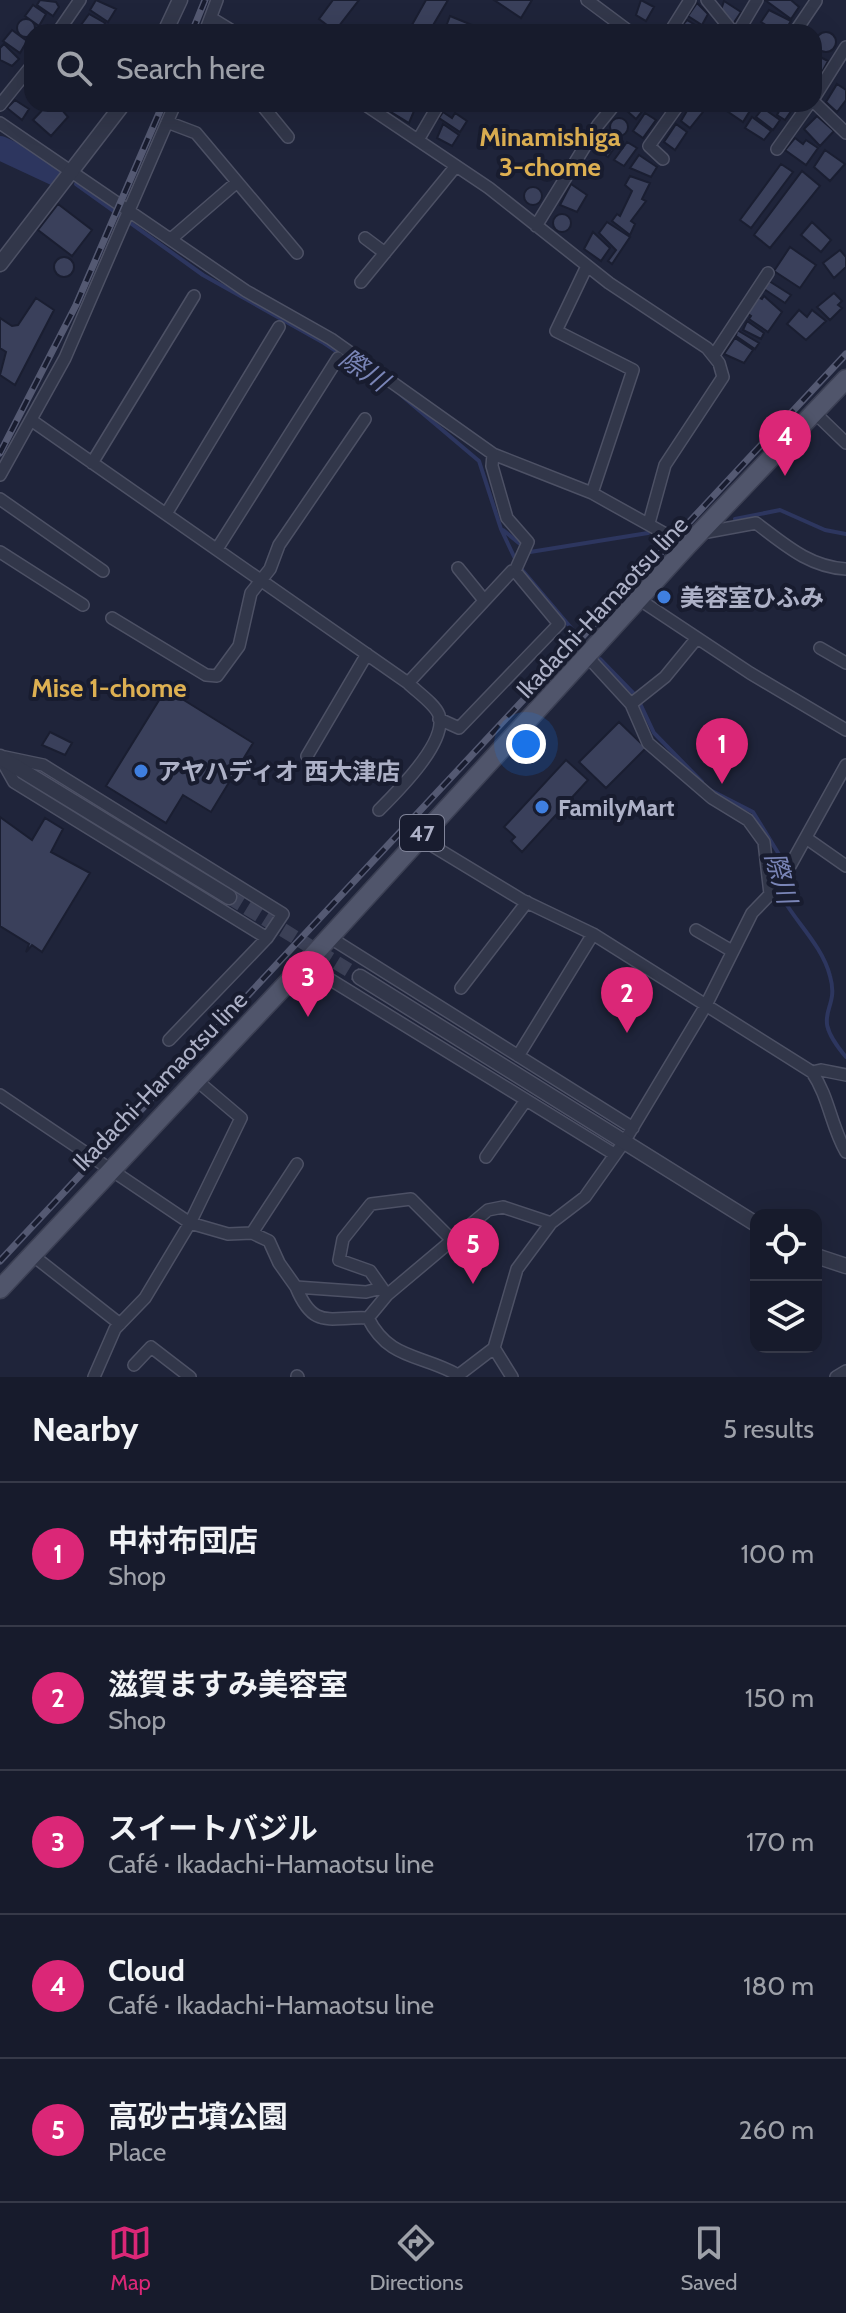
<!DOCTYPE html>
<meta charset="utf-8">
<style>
body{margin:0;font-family:Cabin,"Noto Sans JP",sans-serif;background:#242838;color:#f1f3f6}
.controls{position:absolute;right:24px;bottom:24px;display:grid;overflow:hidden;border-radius:16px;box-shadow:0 8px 32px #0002}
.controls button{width:72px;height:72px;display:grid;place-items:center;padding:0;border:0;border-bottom:2px solid #363948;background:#171b2c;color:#f1f3f6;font:40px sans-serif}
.you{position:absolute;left:526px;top:744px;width:28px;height:28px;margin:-20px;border:6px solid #fff;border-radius:50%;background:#1a73e8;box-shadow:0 0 0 12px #1a73e833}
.badge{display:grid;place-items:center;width:52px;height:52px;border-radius:50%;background:#db2777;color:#fff;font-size:26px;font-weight:700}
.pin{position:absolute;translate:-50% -66px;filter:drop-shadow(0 2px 4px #0008)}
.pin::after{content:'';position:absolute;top:42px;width:28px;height:24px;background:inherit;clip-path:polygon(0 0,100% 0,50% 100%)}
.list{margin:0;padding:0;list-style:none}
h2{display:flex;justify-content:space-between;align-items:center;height:104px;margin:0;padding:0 32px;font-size:34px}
h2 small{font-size:26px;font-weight:400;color:#9ea1a9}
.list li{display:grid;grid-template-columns:52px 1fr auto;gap:24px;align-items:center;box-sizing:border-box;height:144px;padding:0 32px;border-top:2px solid #363948}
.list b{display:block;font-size:30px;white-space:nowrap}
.list p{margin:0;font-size:26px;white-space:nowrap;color:#9ea1a9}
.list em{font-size:26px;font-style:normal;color:#9ea1a9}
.icon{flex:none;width:44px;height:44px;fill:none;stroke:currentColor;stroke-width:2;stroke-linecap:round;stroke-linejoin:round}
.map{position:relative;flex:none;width:846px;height:1377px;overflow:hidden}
.search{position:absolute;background:#171b2c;box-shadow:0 8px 32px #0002;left:24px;right:24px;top:24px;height:88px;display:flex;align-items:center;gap:20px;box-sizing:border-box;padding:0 28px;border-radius:24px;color:#9ea1a9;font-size:30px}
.sheet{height:824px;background:#171b2c}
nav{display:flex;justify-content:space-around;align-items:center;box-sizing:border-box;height:112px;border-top:2px solid #363948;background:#171b2c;font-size:22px;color:#9ea1a9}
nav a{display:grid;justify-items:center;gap:4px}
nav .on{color:#db2777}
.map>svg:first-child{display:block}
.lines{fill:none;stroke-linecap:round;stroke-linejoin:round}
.stream{stroke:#2d365f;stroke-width:4}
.river{stroke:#2d365f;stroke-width:24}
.building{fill:#3a405b;stroke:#1a1e31;stroke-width:2}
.tertiary-tunnel{stroke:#3b4056;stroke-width:14;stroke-dasharray:14 7;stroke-linecap:butt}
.minor-casing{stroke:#4d5165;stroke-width:14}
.tertiary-casing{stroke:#4d5165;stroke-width:17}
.primary-casing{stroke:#3c4054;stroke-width:21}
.minor{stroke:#32374a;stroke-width:11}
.tertiary{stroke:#32374a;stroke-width:14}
.primary{stroke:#50556b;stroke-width:18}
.rail-casing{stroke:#545972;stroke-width:7}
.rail{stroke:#181c2f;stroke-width:4;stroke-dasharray:12;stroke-linecap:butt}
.shop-dot{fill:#3f7fe0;stroke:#181c2f;stroke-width:3}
.labels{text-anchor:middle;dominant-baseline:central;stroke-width:8;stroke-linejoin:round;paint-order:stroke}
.shield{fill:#181c2f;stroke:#808499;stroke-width:2}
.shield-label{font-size:22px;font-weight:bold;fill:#adb1c7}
.poi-label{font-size:24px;font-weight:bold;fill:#adb1c7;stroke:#181c2f;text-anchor:start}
.street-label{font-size:24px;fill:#adb1c7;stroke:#181c2f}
.neighbourhood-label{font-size:26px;font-weight:bold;fill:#ddb052;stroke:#181c2f}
.water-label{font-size:26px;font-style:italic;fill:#7a85b7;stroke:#181c2f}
</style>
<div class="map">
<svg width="846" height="1377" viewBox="0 0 846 1377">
<rect width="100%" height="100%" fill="#1f243a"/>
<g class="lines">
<path class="stream" d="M76,184L203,275L324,343L381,381
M401,395L479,461L501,529L518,565L572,629
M735,519L780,510L825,530L846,534
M503,530L530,552L648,533
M600,659L637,697L654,733L702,782
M708,789L753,812L780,856L779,877
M778,890C792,919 822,944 830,976C841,1014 807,1011 846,1057"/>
<path class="river" d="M0,148L56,174"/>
</g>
<path class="building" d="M40,0L56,2L59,7L53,16L37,5Z
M96,0L116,9L108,22L90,10Z
M333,0H359L335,31L319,19Z
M426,0H448L429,32H408Z
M494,0H532L521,18Z
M641,0L654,7L646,21L636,15Z
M765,0H791L799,7L791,19Z
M724,1L741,12L733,24L721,10Z
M697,3L708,14L702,25L688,16Z
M33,5L46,14L39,26L25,16Z
M769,10L791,21L784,32H777L761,22Z
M89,14L105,23L101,32H90L81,25Z
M450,16L489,32H444Z
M17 28a9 9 0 1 1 18 0a9 9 0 1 1-18 0Z
M687,20L700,28L697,32L679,29Z
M12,30L27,41L20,53L3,41Z
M816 42a10 10 0 1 1 20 0a10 10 0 1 1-20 0Z
M4,44L19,59L12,66L0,60V48Z
M814,54L828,61L821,74L814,69Z
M837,84L846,90V100L837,112L826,102Z
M15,100L29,109L22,120L7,108Z
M48,104H57L68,117L51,136L33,120Z
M396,104L414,111L409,123L391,112Z
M629,104H645L647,105L636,119L626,110Z
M691,104L706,108L690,128L681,121Z
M728,104H744L751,109L743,122L724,109Z
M783,104H796L785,120L777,115Z
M763,108L780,120L773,130L756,117Z
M443,112L452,118L455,113L467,121L460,132L439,118Z
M645,113L656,120L643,138L633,131Z
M817,116L834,131L820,146L804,129Z
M752,117L771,131L764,140L745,128Z
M610 127a9 9 0 1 1 18 0a9 9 0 1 1-18 0Z
M443,124L459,135L452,146L437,138Z
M676,124L687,132L675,150L664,142Z
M601,138L615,147L608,157L594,148Z
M795,138L803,144L806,140L818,148L806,165L785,150Z
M627,142L637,148L624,166L614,160Z
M825,150L845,164L830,181L814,167Z
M639,155L657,167L651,177L630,168Z
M584 169a8 8 0 1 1 16 0a8 8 0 1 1-16 0Z
M538 172a9 9 0 1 1 18 0a9 9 0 1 1-18 0Z
M781,164L793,172L751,228L740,220Z
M802,171L820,186L770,248L754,235Z
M630,176L650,183L642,199L646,201L631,221L635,224L630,235L612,221L617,214L620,216L632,191L625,185Z
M571,184L587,195L577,212L560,205Z
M524 196a9 9 0 1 1 18 0a9 9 0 1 1-18 0Z
M58,204L92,230L72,256L38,230Z
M553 223a9 9 0 1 1 18 0a9 9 0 1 1-18 0Z
M607,222L630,237L612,264L608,261L616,250L599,233Z
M812,222L831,240L821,252L801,235Z
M593,232L610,248L601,261L584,249Z
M790,247L816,265L800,288L774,271Z
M840,250L846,257V267L834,278L823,263Z
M54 267a10 10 0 1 1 20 0a10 10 0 1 1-20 0Z
M769,281L791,295L785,303L764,289Z
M834,293L842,301L838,305L842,308L830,320L817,307Z
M764,296L782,312L768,332L749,319L751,316L747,313L758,297L762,299Z
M36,298L54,310L15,385L0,375L6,352L0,348V318L12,326L18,325Z
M799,310L807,317L812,310L826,321L806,340L787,324Z
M747,321L764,333L761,339L743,330Z
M737,330L759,343L755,349L736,336Z
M735,338L753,350L744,363L724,354Z
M166,689L253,743L211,812L183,795L166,823L106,786Z
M619,722L646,748L606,788L579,762Z
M50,732L72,743L65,755L42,745Z
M566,760L588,780L522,852L511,841L515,837L504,827Z
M0,817L32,840L45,818L63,829L51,852L90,873L42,952L32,945L26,952L29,944L0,926Z"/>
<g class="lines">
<path class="tertiary-tunnel" d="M229,897L360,977"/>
<defs>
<path id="minor" d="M587,0L630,32
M707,0L733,32
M211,18L234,32
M58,32L80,0
M205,32L217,0
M670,32L690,0
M738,32L757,0
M795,32L816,1
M814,98L846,47
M814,102L846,133
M261,104L288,137
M364,104L489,188L609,283L707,348L719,363L723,377L665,465L649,523
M0,105L32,65
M167,122L196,133L297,253
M0,123L246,291L331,339L493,454L592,493L687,546
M418,140L439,104
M777,149L809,104
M663,159L649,146L679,104
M536,226L598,125L615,104
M365,238L385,253
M171,239L237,182
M587,266L556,331L633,370L592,493
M361,282L456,166
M714,355L768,273
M815,413L846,443
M31,420L408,683C417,692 435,704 439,715C448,742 396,793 379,810
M92,463L194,296
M0,475L65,358L175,104
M0,499L103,571
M166,514L279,327
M702,533L756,523C784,544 809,567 846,569
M217,549L338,358
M0,552L83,605
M458,568L484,600
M640,600L750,673L846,730
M112,618L206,675L217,676L239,646L251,593L270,569L279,545L365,419
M820,648L846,663
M587,656L631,704L648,743L712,798L748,820L764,842L770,894
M408,683L512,571H515
M631,704L665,677L697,638
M439,719L459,728L559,624L515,571L528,542L507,518L492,466L493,454
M307,756L367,654
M1,759L14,782L267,938L283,914L43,765L5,757
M418,837L522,900L593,934L812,1072C829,1097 831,1126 846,1152
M806,838L846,866
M696,930L732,951
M329,937L633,1128
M305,964L614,1154
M461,988L527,902
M169,1040L267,938
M518,1056L593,934
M812,1072L821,1070L846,1075
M0,1095L190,1223L228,1234L252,1233L269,1241L279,1263L296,1287L366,1292L382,1288L387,1295
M486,1157L526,1100
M252,1233L297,1164
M31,1254L120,1324
M296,1287C314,1331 330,1316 368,1318
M382,1288L370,1271L339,1260L343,1239L371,1204L411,1199L452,1240
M494,1348L512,1377
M134,1365L151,1347L190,1377
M458,1375C421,1354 389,1360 368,1318L387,1295L488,1210L503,1207L551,1223
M297,1376L298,1377
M94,1377L115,1329L145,1298L190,1223L241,1118L195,1079
M456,1377L494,1348L517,1269L551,1223L585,1197L624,1142L705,1007L752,913L780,884L846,765
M836,1377L846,1371"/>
<path id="tertiary" d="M165,32L180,0
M0,264L123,104
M0,757L229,897
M360,977L756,1224
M816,1256L846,1266"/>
<path id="primary" d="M0,1289L305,964L687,546L846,379"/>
</defs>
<use href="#minor" class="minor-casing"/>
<use href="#tertiary" class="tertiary-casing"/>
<use href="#primary" class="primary-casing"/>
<use href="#minor" class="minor"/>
<use href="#tertiary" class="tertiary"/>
<use href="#primary" class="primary"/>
<defs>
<path id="rail" d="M192,32L205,0
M0,453L76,305L163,104
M0,1261L846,354"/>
</defs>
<use href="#rail" class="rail-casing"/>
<use href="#rail" class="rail"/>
</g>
<g class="shop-dot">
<circle cx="664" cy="597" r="8"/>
<circle cx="141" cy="771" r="8"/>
<circle cx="542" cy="807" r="8"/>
</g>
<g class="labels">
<rect class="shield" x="400" y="815" width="44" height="36" rx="6"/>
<g class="shield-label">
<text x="422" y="833">47</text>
</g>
<g class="poi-label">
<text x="680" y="597">美容室ひふみ</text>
<text x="157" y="771">アヤハディオ 西大津店</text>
<text x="558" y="807">FamilyMart</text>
</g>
<g class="street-label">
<text transform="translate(602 607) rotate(-47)">Ikadachi-Hamaotsu line</text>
<text transform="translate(160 1081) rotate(-46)">Ikadachi-Hamaotsu line</text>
</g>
<g class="neighbourhood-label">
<text x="550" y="137">Minamishiga<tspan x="550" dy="30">3-chome</tspan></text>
<text x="109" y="688">Mise 1-chome</text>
</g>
<g class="water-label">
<text transform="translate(364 370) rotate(34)">際川</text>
<text transform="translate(781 878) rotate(74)">際川</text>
</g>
</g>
</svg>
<div class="controls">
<button><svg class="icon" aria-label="locate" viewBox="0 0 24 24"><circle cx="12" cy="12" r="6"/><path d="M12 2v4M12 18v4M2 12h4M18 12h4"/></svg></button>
<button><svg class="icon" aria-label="layers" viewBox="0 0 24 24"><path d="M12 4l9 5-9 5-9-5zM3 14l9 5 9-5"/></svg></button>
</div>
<div class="you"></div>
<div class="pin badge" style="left:722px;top:784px">1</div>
<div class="pin badge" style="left:627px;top:1033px">2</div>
<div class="pin badge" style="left:308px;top:1017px">3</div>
<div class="pin badge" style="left:785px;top:476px">4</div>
<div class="pin badge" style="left:473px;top:1284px">5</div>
<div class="search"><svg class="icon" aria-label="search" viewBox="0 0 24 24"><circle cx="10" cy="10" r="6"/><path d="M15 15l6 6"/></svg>Search here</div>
</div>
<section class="sheet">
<h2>Nearby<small>5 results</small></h2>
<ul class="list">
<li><span class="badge">1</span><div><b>中村布団店</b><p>Shop</p></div><em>100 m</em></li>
<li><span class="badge">2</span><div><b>滋賀ますみ美容室</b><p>Shop</p></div><em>150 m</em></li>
<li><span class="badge">3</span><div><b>スイートバジル</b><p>Café · Ikadachi-Hamaotsu line</p></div><em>170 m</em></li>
<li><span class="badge">4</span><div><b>Cloud</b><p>Café · Ikadachi-Hamaotsu line</p></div><em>180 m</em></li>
<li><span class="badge">5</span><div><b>高砂古墳公園</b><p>Place</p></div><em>260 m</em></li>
</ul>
</section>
<nav>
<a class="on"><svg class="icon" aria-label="map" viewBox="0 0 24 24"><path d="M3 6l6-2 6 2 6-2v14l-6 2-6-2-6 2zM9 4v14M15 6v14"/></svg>Map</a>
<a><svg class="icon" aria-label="directions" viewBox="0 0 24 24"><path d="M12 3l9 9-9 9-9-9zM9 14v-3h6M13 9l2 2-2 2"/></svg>Directions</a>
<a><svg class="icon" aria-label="saved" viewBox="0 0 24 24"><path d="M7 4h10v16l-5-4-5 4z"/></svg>Saved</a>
</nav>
